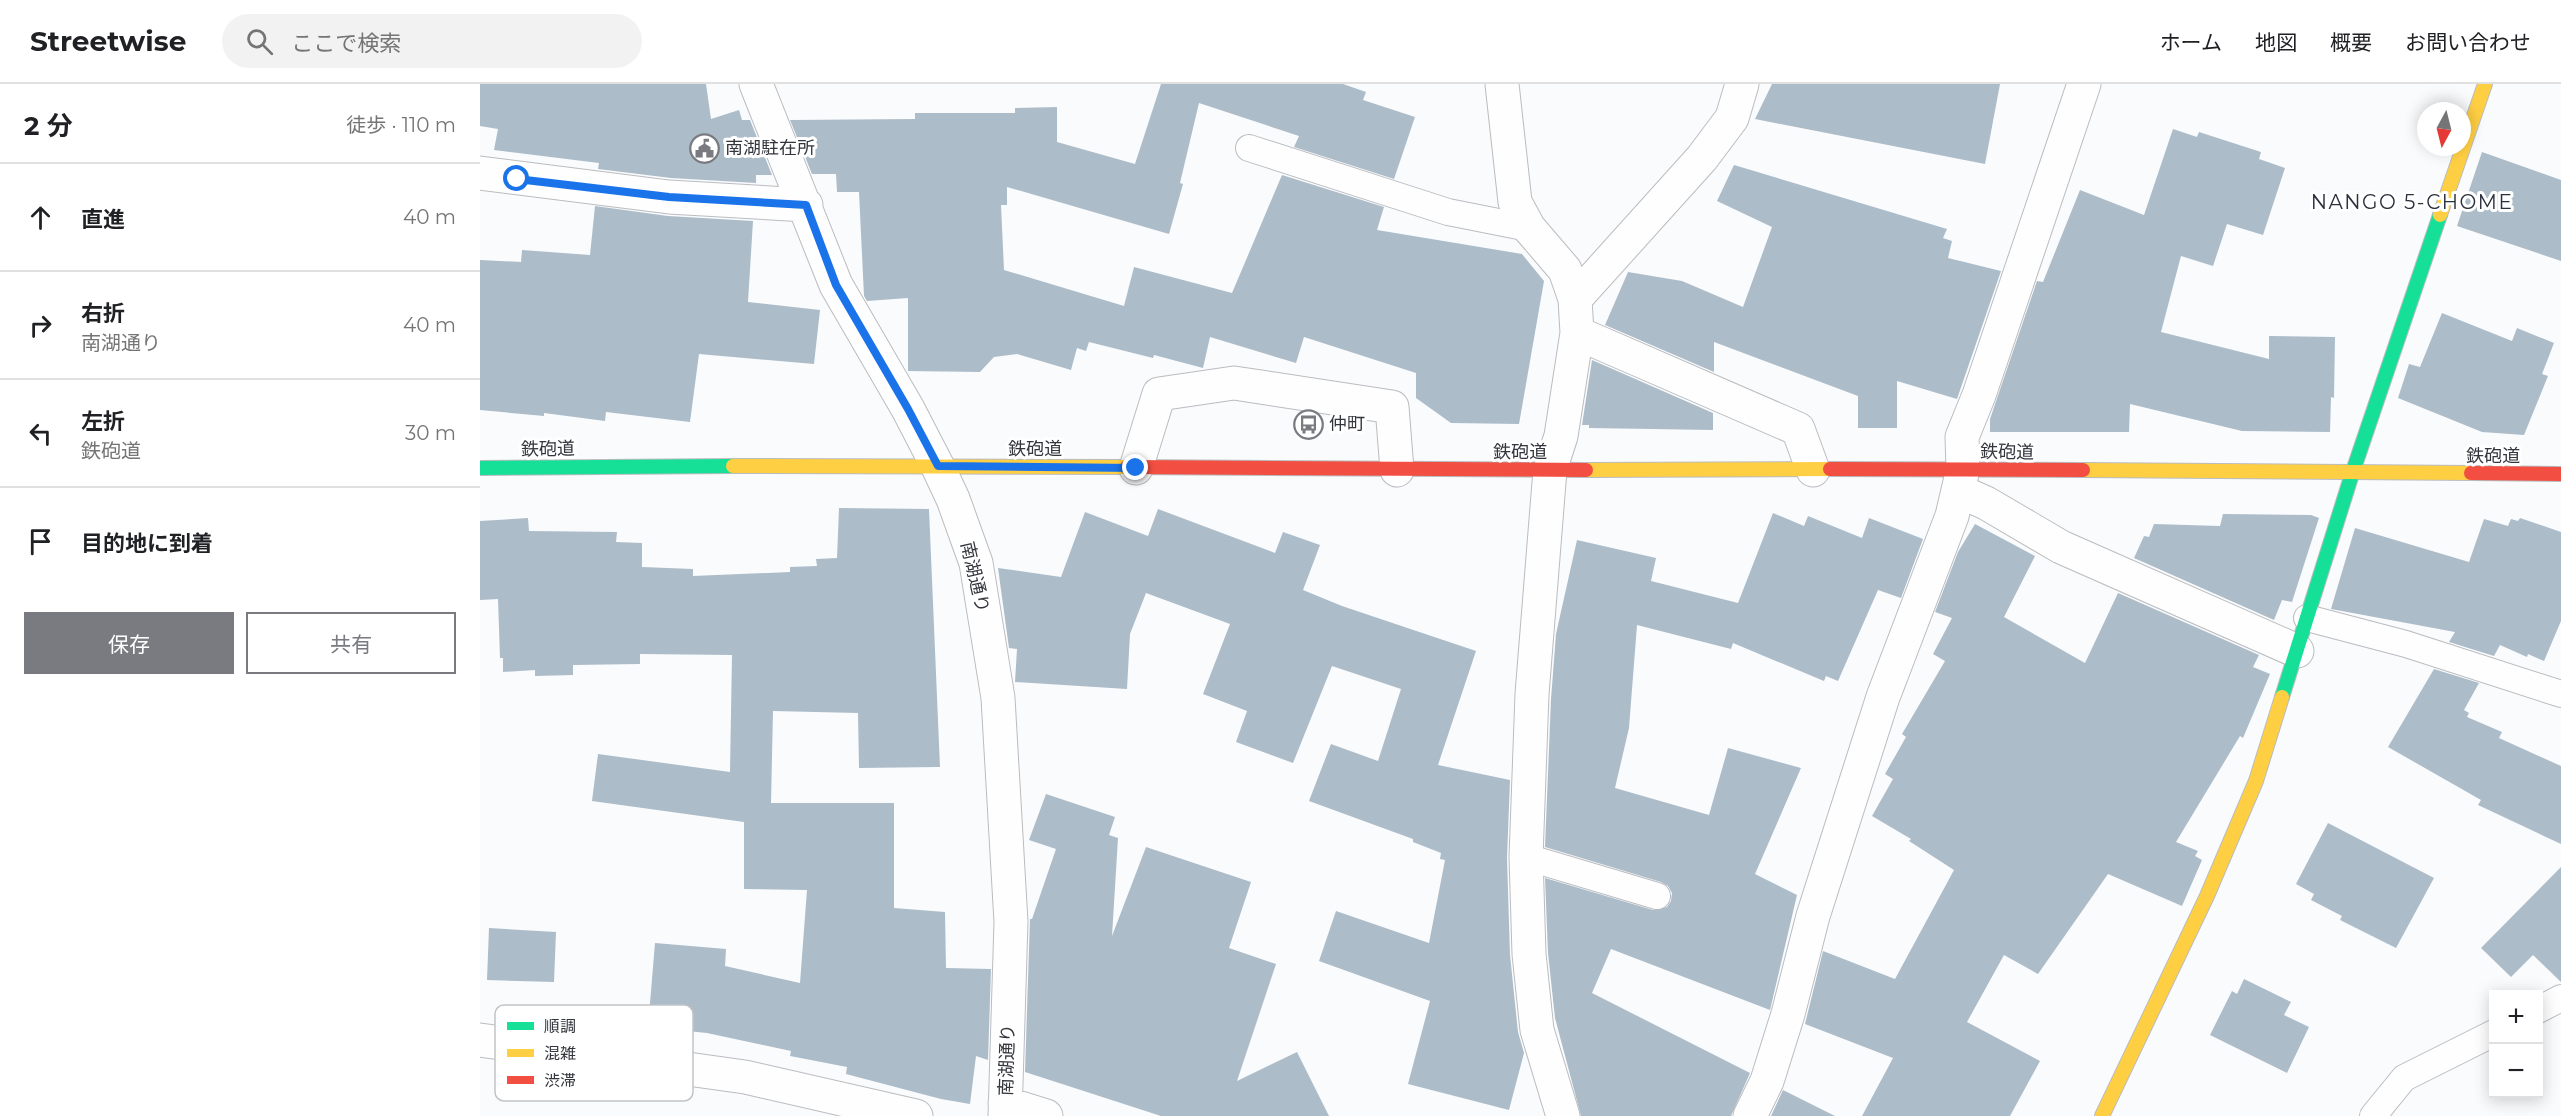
<!DOCTYPE html>
<html lang="ja">
<meta charset="utf-8">
<style>
body{margin:0;font-family:Montserrat,"Noto Sans JP",sans-serif;background:#f2f2f2;color:#202124}
.controls{position:absolute;right:18px;bottom:18px;display:grid;overflow:hidden;border-radius:0px;box-shadow:0 3px 15px #0003}
.controls button{width:54px;height:54px;display:grid;place-items:center;padding:0;border:0;border-bottom:2px solid #e0e0e0;background:#fff;color:#202124;font:30px sans-serif}
.compass{position:absolute;left:1937px;top:18px;width:54px;height:54px;border-radius:50%;background:#fff;box-shadow:0 3px 15px #0003;rotate:187deg}
.stop{position:absolute;width:18px;height:18px;margin:-14px;border:4px solid #1a73e8;border-radius:50%;background:#fff}
.stop.end{background:#1a73e8;border-color:#fff;box-shadow:0 2px 6px #0008}
.list{margin:0;padding:0;list-style:none}
h2{display:flex;justify-content:space-between;align-items:center;height:78px;margin:0;padding:0 24px;font-size:26px}
h2 small{font-size:20px;font-weight:400;color:#757577}
.list li{display:grid;grid-template-columns:39px 1fr auto;gap:18px;align-items:center;box-sizing:border-box;height:108px;padding:0 24px;border-top:2px solid #e0e0e0}
.list b{display:block;font-size:22px;white-space:nowrap}
.list p{margin:0;font-size:20px;white-space:nowrap;color:#757577}
.list em{font-size:20px;font-style:normal;color:#757577}
.actions{display:flex;gap:12px;padding:18px 24px}
.actions a{flex:1;padding:14px 0;border:2px solid #797b80;border-radius:0px;text-align:center;font-size:21px;color:#797b80}
.actions .main{background:#797b80;color:#fff}
.icon{flex:none;width:33px;height:33px;fill:none;stroke:currentColor;stroke-width:2;stroke-linecap:round;stroke-linejoin:round}
.map{position:relative;flex:none;width:2081px;height:1032px;overflow:hidden}
header{display:flex;align-items:center;gap:36px;box-sizing:border-box;height:84px;padding:0 30px;background:#fff;border-bottom:2px solid #e0e0e0}
header strong{font-size:28px}
nav{display:flex;gap:33px;margin-inline-start:auto;font-size:21px}
.search{width:420px;height:54px;background:#f2f2f2;display:flex;align-items:center;gap:15px;box-sizing:border-box;padding:0 21px;border-radius:33px;color:#757577;font-size:22px}
main{display:flex}
aside{flex:1;background:#fff}
.map>svg:first-child{display:block}
.building{fill:#acbcc9}
.lines{fill:none;stroke-linecap:round;stroke-linejoin:round}
.lane-casing{stroke:#babcbf;stroke-width:28}
.street-casing{stroke:#babcbf;stroke-width:35}
.fast-casing{stroke:#babcbf;stroke-width:16}
.slow-casing{stroke:#babcbf;stroke-width:16}
.jam-casing{stroke:#babcbf;stroke-width:16}
.lane{stroke:#fefeff;stroke-width:26}
.street{stroke:#fefeff;stroke-width:33}
.fast{stroke:#16e098;stroke-width:14}
.slow{stroke:#ffcf43;stroke-width:14}
.jam{stroke:#f24e42;stroke-width:14}
.route{stroke:#1a73e8;stroke-width:8}
.labels{text-anchor:middle;dominant-baseline:central;stroke-width:6;stroke-linejoin:round;paint-order:stroke}
.poi-label{font-size:18px;fill:#34363d;stroke:#fff;text-anchor:start}
.street-label{font-size:18px;fill:#34363d;stroke:#fff}
.neighbourhood-label{font-size:20px;letter-spacing:1.5px;fill:#2c313e;stroke:#fff}
.key{fill:#fff;stroke:#c2c3c5;stroke-width:1.5}
.key-label{font-size:16px;fill:#34363d}
</style>
<header>
<strong>Streetwise</strong>
<div class="search"><svg class="icon" aria-label="search" viewBox="0 0 24 24"><circle cx="10" cy="10" r="6"/><path d="M15 15l6 6"/></svg>ここで検索</div>
<nav><a>ホーム</a><a>地図</a><a>概要</a><a>お問い合わせ</a></nav>
</header>
<main>
<aside>
<h2>2 分<small>徒歩 · 110 m</small></h2>
<ul class="list">
<li><svg class="icon" aria-label="ahead" viewBox="0 0 24 24"><path d="M12 20V5M6 11l6-6 6 6"/></svg><div><b>直進</b></div><em>40 m</em></li>
<li><svg class="icon" aria-label="right" viewBox="0 0 24 24"><path d="M7 20v-9h11M14 6l5 5-5 5"/></svg><div><b>右折</b><p>南湖通り</p></div><em>40 m</em></li>
<li><svg class="icon" aria-label="left" viewBox="0 0 24 24"><path d="M17 20v-9H6M10 6l-5 5 5 5"/></svg><div><b>左折</b><p>鉄砲道</p></div><em>30 m</em></li>
<li><svg class="icon" aria-label="arrive" viewBox="0 0 24 24"><path d="M6 21V4h12l-3 4 3 4H6"/></svg><div><b>目的地に到着</b></div></li>
</ul>
<div class="actions"><a class="main">保存</a><a>共有</a></div>
</aside>
<div class="map">
<svg width="2081" height="1032" viewBox="0 0 2081 1032">
<rect width="100%" height="100%" fill="#fafbfd"/>
<path class="building" d="M0,0H226L231,35L259,26L262,36H270L292,91H276V99L191,94L118,85L119,79L14,66L18,45L0,42Z
M681,0H863L886,8L883,16L935,33L914,95L814,63L819,52L719,19L700,99L703,100L689,150L527,103V121H521L524,186L644,222L654,183L752,209L802,91L904,123L897,146L1042,170L1064,197L1039,340L971,339L936,314V289L824,253L816,279L730,253L723,284L674,271L673,274L609,258L606,267L597,264L591,286L537,270L514,273L500,288L428,287V214L387,217L384,212L379,108H357L356,90H332L310,36L435,35V29H535V24L577,23V58L655,80Z
M1292,0H1520L1505,80L1275,35Z
M1693,45L1717,53L1719,48L1781,68L1779,75L1805,84L1783,151L1747,140L1733,182L1701,172L1681,248L1789,275V252L1855,253L1854,314L1851,313L1850,348L1762,347L1650,320L1649,348H1510V335L1557,197L1563,198L1600,106L1664,131Z
M2002,68L2081,96V177L1977,142Z
M1254,81L1467,145L1463,154L1472,157L1468,174L1521,187L1477,315L1417,297V344H1378V312L1234,258V288L1125,241L1148,188L1202,197L1263,223L1292,143L1237,117Z
M115,122L188,132L273,137L268,218L340,226L334,280L219,270L210,338L126,328L125,337L64,329V332L0,326V176L41,178L42,166L110,171Z
M1962,229L2032,257L2037,244L2074,259L2062,290L2068,292L2044,351L2002,348L1918,314L1929,280L1940,283Z
M1112,276L1233,329V346L1109,344V341H1102Z
M359,424L449,425L460,683L379,684L378,629L293,627L291,719H414V824L465,828L466,884L511,885L508,976L496,972L490,1020L461,1015L366,990L367,983L310,972L311,967L227,949L168,943L175,859L246,865L245,882L320,899L327,806L264,805V738L112,717L118,670L250,688L252,571L160,570V580L93,581V591L55,592V586L23,588V574H20L18,515L0,516V437L48,434L49,447L137,448L136,458L162,459V483L213,485V492L310,488V483L337,482L336,475L357,474Z
M678,425L795,469L803,448L840,461L823,506L862,522L996,567L958,681L1030,696L1027,774L1030,871L1038,948L1044,969L1029,1026L928,1000L950,917L839,877L856,827L949,859L965,776L960,775L961,769L933,758V755L829,717L851,660L898,677L921,605L852,582L813,679L756,658L767,627L723,610L750,540L666,509L650,550L647,605L535,598L537,565L529,564L518,484L581,493L605,428L668,452Z
M1293,429L1324,442L1328,432L1382,454L1389,434L1443,455L1421,514L1398,506L1358,597L1346,592L1344,597L1253,559L1251,565L1157,541L1149,644L1135,704L1229,731L1248,664L1321,684L1275,790L1317,811L1290,926L1131,865L1112,909L1270,989L1251,1032H1101L1075,934L1068,869L1065,794L1173,826L1187,823L1191,817L1192,809L1188,802L1181,798L1065,763L1071,615L1076,550L1097,456L1176,474L1171,497L1258,519Z
M1743,430L1831,431L1839,434L1812,518L1802,516L1794,536L1654,474L1664,452L1669,453L1674,440L1740,442Z
M2040,434L2081,448V537L2064,577L2048,570L2047,573L2020,561L2014,572L1969,558L1975,548L1851,525L1875,444L1989,478L2004,435L2028,442L2031,435L2038,437Z
M1495,440L1555,472L1524,533L1605,579L1638,509L1779,571L1773,583L1790,590L1763,654L1760,652L1696,758L1718,767L1715,772L1722,776L1702,822L1628,790L1558,890L1524,871L1487,938L1560,977L1530,1032H1382L1413,974L1325,940L1343,867L1415,895L1474,786L1429,757L1431,755L1392,732L1413,695L1405,690L1426,653L1422,650L1465,577L1453,570L1472,534L1455,528L1478,468Z
M1954,585L1999,599L1984,626L1989,629L1987,633L2022,648L2019,654L2081,682V760L1998,721L2001,716L1908,663Z
M566,710L635,733L629,751L638,754L632,852L666,763L771,798L749,864L796,880L757,997L817,968L849,1032H681L545,988L550,835H552L576,765L549,756Z
M1848,739L1954,794L1916,864L1860,836L1862,832L1831,816L1834,810L1816,800Z
M2081,783V898L2053,871L2031,893L2001,864Z
M9,844L76,848L74,898L7,896Z
M1764,895L1811,918L1804,931L1829,943L1807,989L1730,951L1752,907L1757,910Z
M1303,1006L1355,1032H1291Z"/>
<g class="lines">
<defs>
<path id="lane" d="M769,64L968,128L1049,144
M1827,534L1926,560L2081,610
M1046,773L1177,812
M2058,926L2081,914
M1893,1032L1924,994L2014,949"/>
<path id="street" d="M276,0L356,201L428,325L458,383L473,415L496,479L518,614L531,838L525,1032
M1022,0L1035,118L1049,144L1085,186L1095,215L1097,249L1081,352L1070,386L1052,610L1046,773L1049,870L1057,946L1083,1032
M0,89L189,113L326,121
M1095,215L1222,74L1252,34L1262,0
M1097,249L1318,345L1333,386
M656,384L679,310L754,299L912,323L917,386
M1479,407L1506,419L1581,463L1817,567
M0,956L265,993L436,1032
M525,1019L566,1032
M1270,1032L1287,997L1308,930L1333,832L1403,613L1472,432L1483,385L1482,353L1499,311L1604,0"/>
<path id="fast" d="M0,384L253,382
M1802,613L1872,390L1960,131"/>
<path id="slow" d="M1960,131L2005,0
M253,382L647,383
M1106,386L1350,385
M1603,386L1991,389
M1622,1032L1727,812L1776,697L1802,613"/>
<path id="jam" d="M647,383L1106,386
M1350,385L1603,386
M1991,389L2081,390"/>
</defs>
<use href="#lane" class="lane-casing"/>
<use href="#street" class="street-casing"/>
<use href="#fast" class="fast-casing"/>
<use href="#slow" class="slow-casing"/>
<use href="#jam" class="jam-casing"/>
<use href="#lane" class="lane"/>
<use href="#street" class="street"/>
<use href="#fast" class="fast"/>
<use href="#slow" class="slow"/>
<use href="#jam" class="jam"/>
</g>
<g class="lines">
<path class="route" d="M37,95L189,113L326,121L356,201L428,325L458,382L656,384"/>
</g>
<defs>
<symbol id="civic-ring" viewBox="-11 -11 22 22"><circle r="9.5" fill="#fff" stroke="#797b80" stroke-width="1.5"/><path d="M-.6-6.5H3V-4.5H.6V-3L4-1V1h2V6H-6V1h2V-1L-.6-3ZM-1.2 2.5V6h2.4V2.5Z" fill="#797b80"/></symbol>
<symbol id="bus-ring" viewBox="-11 -11 22 22"><circle r="9.5" fill="#fff" stroke="#797b80" stroke-width="1.5"/><path d="M-5-6H5V4H4V6H2V4H-2V6H-4V4H-5ZM-3.5-4V0h7V-4ZM-3.5 1.2v1.5H-2V1.2ZM2 1.2v1.5H3.5V1.2Z" fill="#797b80"/></symbol>
</defs>
<g fill-rule="evenodd">
<use href="#civic-ring" x="208" y="48" width="33" height="33"/>
<use href="#bus-ring" x="812" y="324" width="33" height="33"/>
</g>
<g class="labels">
<g class="poi-label">
<text x="245" y="64">南湖駐在所</text>
<text x="849" y="340">仲町</text>
</g>
<g class="street-label">
<text transform="translate(68 365) rotate(-1)">鉄砲道</text>
<text x="555" y="365">鉄砲道</text>
<text x="1040" y="368">鉄砲道</text>
<text transform="translate(1527 368) rotate(1)">鉄砲道</text>
<text x="2013" y="372">鉄砲道</text>
<text transform="translate(495 493) rotate(77)">南湖通り</text>
<text transform="translate(527 976) rotate(-88)">南湖通り</text>
</g>
<g class="neighbourhood-label">
<text x="1932" y="118">NANGO 5-CHOME</text>
</g>
</g>
<rect x="15" y="921" width="198" height="96" rx="9" class="key"/>
<rect x="27" y="938" width="27" height="8" fill="#16e098"/>
<rect x="27" y="965" width="27" height="8" fill="#ffcf43"/>
<rect x="27" y="992" width="27" height="8" fill="#f24e42"/>
<g class="key-label">
<text x="64" y="948">順調</text>
<text x="64" y="975">混雑</text>
<text x="64" y="1002">渋滞</text>
</g>
</svg>
<div class="controls">
<button>+</button>
<button>−</button>
</div>
<svg class="compass" viewBox="-18 -18 36 36"><path d="M0-13l5 13h-10z" fill="#e53935"/><path d="M0 13l5-13h-10z" fill="#757577"/></svg>
<div class="stop" style="left:37px;top:95px"></div>
<div class="stop end" style="left:656px;top:384px"></div>
</div>
</main>
